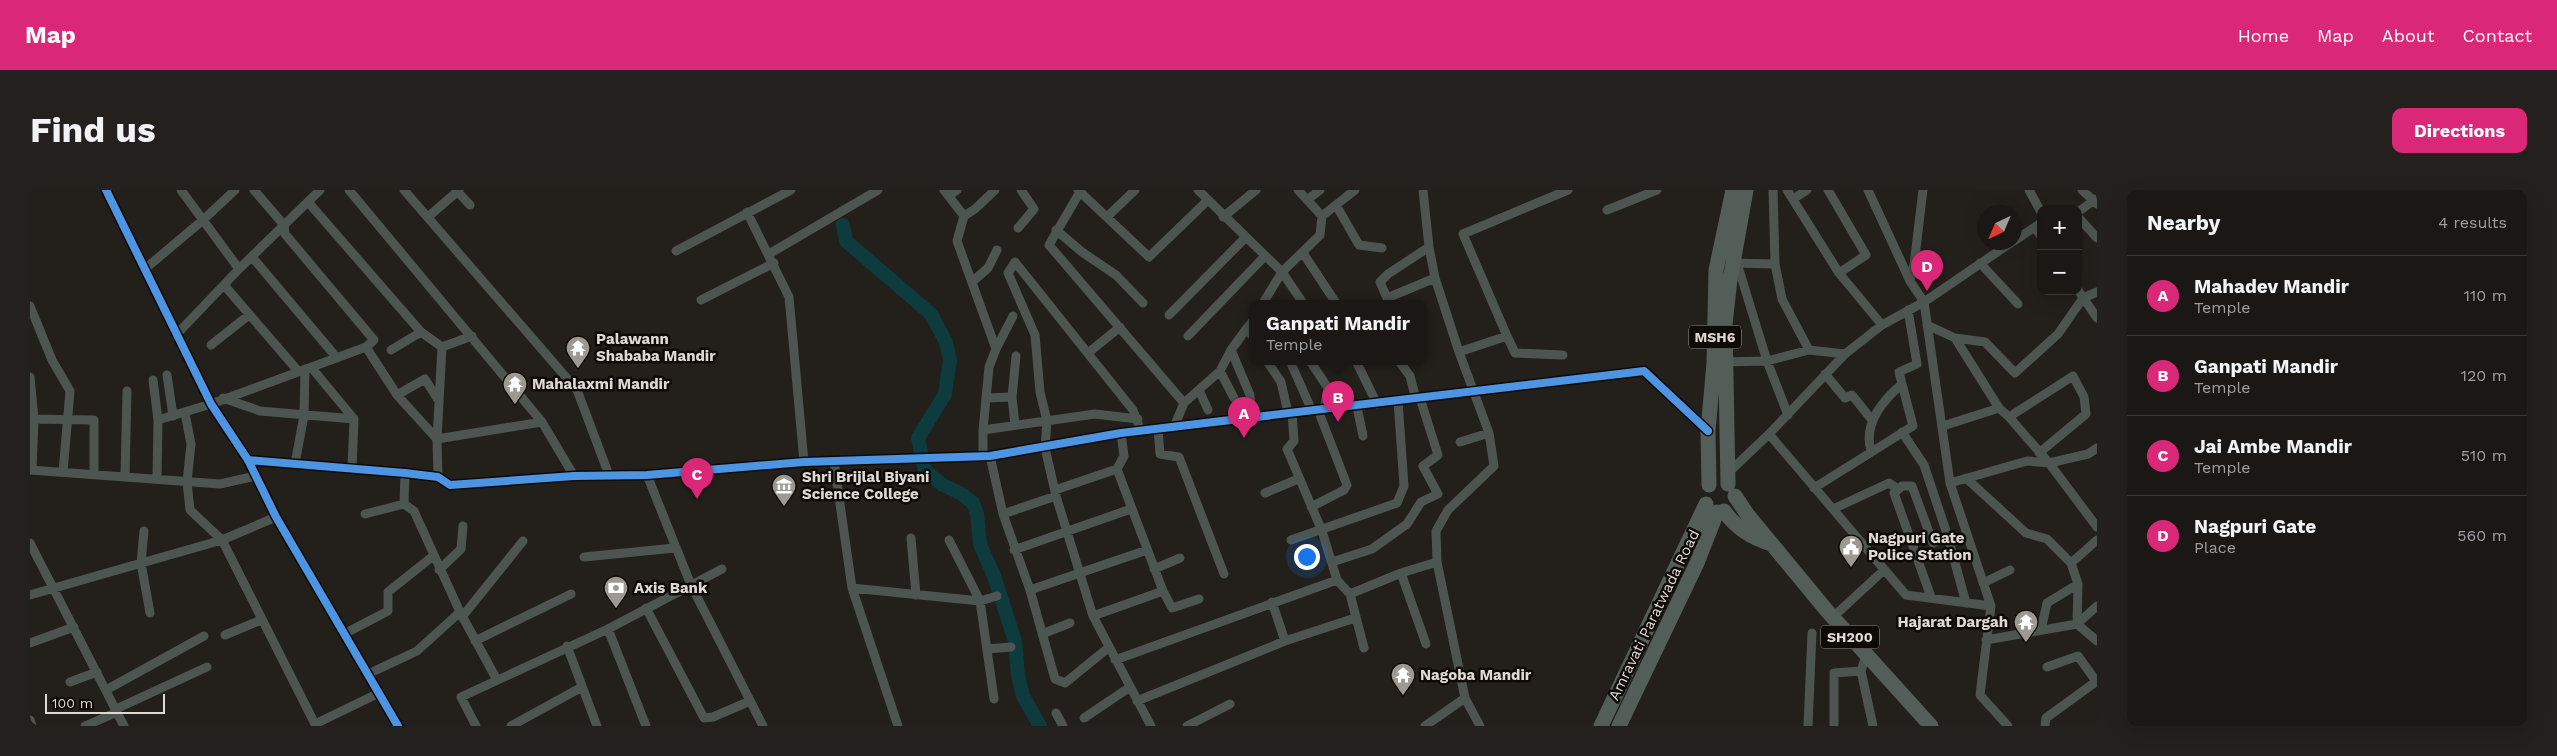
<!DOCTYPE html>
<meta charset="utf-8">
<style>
body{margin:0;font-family:"Work Sans",sans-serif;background:#23201d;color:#f1f3f6}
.controls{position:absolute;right:15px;top:15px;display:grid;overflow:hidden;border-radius:10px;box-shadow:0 5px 20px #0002}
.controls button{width:45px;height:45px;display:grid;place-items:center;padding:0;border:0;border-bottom:1px solid #383634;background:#1a1714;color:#f1f3f6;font:25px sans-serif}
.compass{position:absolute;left:1947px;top:15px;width:45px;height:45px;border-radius:50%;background:#1a1714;box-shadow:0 5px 20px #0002;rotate:224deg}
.scale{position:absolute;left:15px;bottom:12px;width:120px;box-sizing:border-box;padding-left:5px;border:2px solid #ded9d3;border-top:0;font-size:14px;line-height:18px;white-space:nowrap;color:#ded9d3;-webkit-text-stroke:4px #0e0a07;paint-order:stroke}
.you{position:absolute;left:1276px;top:366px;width:18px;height:18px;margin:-12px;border:4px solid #fff;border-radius:50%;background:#1a73e8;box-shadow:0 0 0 8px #1a73e833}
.badge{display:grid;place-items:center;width:32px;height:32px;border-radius:50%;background:#db2777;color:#fff;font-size:16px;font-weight:700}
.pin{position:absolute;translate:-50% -41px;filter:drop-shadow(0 1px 2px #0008)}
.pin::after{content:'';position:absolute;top:26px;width:18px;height:15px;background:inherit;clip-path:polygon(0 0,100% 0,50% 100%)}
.popup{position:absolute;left:1219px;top:110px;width:178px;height:65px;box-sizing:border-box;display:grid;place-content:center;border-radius:10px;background:#1a1714;filter:drop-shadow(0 1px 4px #0005);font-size:16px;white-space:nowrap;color:#9f9fa0}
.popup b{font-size:19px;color:#f1f3f6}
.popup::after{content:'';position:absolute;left:50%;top:100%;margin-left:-10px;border:10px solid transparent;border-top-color:#1a1714}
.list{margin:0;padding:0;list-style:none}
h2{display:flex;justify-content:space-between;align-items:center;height:65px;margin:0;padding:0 20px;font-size:21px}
h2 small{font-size:16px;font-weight:400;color:#9f9fa0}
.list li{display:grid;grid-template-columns:32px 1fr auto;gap:15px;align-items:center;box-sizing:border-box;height:80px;padding:0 20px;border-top:1px solid #383634}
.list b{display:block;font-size:19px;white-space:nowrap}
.list p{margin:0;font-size:16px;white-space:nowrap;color:#9f9fa0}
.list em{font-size:16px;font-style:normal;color:#9f9fa0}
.map{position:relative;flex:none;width:2067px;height:536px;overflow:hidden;border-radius:10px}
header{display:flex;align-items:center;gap:30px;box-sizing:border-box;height:70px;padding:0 25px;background:#db2777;color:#fff}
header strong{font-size:24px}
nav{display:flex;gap:28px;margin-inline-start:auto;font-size:18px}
.intro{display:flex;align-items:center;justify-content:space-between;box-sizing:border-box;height:120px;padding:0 30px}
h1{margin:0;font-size:35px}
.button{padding:12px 22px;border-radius:10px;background:#db2777;color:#fff;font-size:18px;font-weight:700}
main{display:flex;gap:30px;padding:0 30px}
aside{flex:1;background:#1a1714;border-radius:10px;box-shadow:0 5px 20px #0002}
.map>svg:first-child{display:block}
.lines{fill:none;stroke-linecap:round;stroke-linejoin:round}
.river{stroke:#0d3b3e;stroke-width:14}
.minor{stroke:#4d5551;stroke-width:9}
.primary{stroke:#535e59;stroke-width:15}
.cycleway-casing{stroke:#0e0a07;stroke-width:11}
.cycleway{stroke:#4d94e3;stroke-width:8}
.labels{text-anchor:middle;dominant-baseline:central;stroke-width:5;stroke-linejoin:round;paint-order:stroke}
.shield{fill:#0e0a07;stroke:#a09b96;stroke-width:1}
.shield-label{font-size:14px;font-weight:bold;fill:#ded9d3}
.poi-label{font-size:15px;font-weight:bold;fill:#ded9d3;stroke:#0e0a07;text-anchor:start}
.street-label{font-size:15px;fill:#ded9d3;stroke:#0e0a07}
</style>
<header>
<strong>Map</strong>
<nav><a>Home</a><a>Map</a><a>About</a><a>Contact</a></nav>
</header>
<div class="intro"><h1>Find us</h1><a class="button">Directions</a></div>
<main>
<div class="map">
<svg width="2067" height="536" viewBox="0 0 2067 536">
<rect width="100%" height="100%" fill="#231f1a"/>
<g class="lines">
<path class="river" d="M813,35L816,51L901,124L916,152L920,170L915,204L888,248L895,281L913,295L932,304L943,313L947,324L950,354L964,386L985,451L988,486L993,506L1010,536"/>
<path class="minor" d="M76,0L181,214L218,270L246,327L368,536
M151,0L209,79L290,0
M224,0L254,35L255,44L344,150L336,157
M319,0L512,232L544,286
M374,0L547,200L579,285
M426,0L440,15
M914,0L934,26L927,51L966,159L959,177L953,240V267
M1048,0L1119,67L1177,11
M1051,0L1019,55L1154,213
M1168,0L1252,82L1273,113
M1268,0L1292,26
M1393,0L1399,57L1405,88L1429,162L1459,243L1464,276L1418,320L1406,341L1407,372L1435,508L1450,536
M1743,0L1745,74L1752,109L1779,160
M1757,0L1809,83L1852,135
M1798,0L1836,65L1809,83
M1838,0L1880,91L1894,112L1920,293L1961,416L1950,505L1978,536
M1999,0L2011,22
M2052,0L2067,14
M919,6L927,0
M1763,9L1777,0
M1277,10L1290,0
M278,12L391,142L412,157L407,249L408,287
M1306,15L1329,55L1352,58
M1577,20L1627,0
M717,22L759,107L774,272
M2048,22L2067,8
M934,26L945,19L965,0
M398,27L429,0
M1077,27L1105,0
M1193,27L1226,0
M2048,27L2067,48
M988,38L1004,19L991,0
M2005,38L2011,46
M1026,40L1052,62L1086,85L1113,113
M1984,51L2011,33
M1399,57L1358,84L1350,92L1357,108L1405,88
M646,61L761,0
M1273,63L1306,113
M739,64L848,0
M222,67L307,168
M1703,73L1745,74
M1707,73L1737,171L1758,225
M1950,73L1988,114
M116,78L173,30L205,0
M1880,91L1884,75L1893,0
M942,92L958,78L967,60
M194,95L268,181
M2048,100L2067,128
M671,110L744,73
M1233,113L1252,82L1290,45L1292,26L1325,0
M0,116L22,170L40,201L33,282
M1139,125L1215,48
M1223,131L1217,138L1223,147
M1897,135L1925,148L1969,218L1979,227L2019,273L2067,337
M147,144L209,79
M1158,146L1235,66
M1477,146L1433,44L1538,0
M1925,148L1955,152L1985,183L2028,144L2053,108L2067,102
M181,155L219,125
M412,157L442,146
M966,159L983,126
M361,160L391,142
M1201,160L1220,205L1221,228
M1429,162L1477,146L1485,163L1533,165
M1058,163L1090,137
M1237,171L1251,192L1258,223
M1260,171L1282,221
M1280,171L1298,198L1294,219
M1326,171L1347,214
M1369,171L1380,186L1386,209
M1692,172L1737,171L1779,160L1815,164
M281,177L324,229
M1190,181L1204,208
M1795,184L1815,208L1822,205L1842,230
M137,185L143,226
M0,187L4,229L2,280
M123,190L128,230L127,289
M1169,200L1178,220
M367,205L395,189L408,210
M193,208L230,221L324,229L322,278
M956,208L982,207
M1327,217L1333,246
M155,223L161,254L157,292L160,320L192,350L286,536
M1262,223L1264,251L1257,259L1292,341L1307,390L1320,404L1334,458
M1979,227L2043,186L2054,207L2056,224L2009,263
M4,229L64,230V284
M128,230L181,214L336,157L367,205L407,249L512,232
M985,235L982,207L986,166
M1913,236L1969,218
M1144,237L1154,213L1190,181L1201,160L1217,138
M1128,239L1130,264L1149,267L1194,384
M953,240L1065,224L1108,229
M1111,241L1103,220L985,72L978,83L1005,145L1010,202L1017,231L1015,258L1026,306L1063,426L1121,536
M1872,242L1894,275L1918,347L1936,413
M1091,243L1094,266L1087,279L1133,401L1142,418L1169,409
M1739,244L1876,405L1961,416
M1430,252L1459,243
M1841,261C1833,234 1852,211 1872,194L1869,182L1887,174L1878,120
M960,266L973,324L1000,400L1025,489L1035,493L1078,458
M218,270L375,283L408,287L420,295L544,286L617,285L774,272L960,266L1091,243L1614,181L1678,241
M804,272L822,398L868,536
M265,274L274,225L275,179
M0,280L190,294L226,286
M1697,284L1739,244L1815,164L1852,135L1894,112L1982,52
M617,285L661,395L733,536
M95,286L97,201
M1936,288L1996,343L2017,349L2041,373L2048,394L2047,434L2067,451
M1920,293L1997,271L2019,273L2058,264L2067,258
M1784,298L1883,236L1872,194
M1025,300L1087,279
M1235,303L1268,289
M374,314L384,321L430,422L467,490
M1281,317L1314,300L1317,295L1288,220
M1803,319L1859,293L1868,299
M335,324L374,314L375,283
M973,324L1026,306
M114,341L111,373L120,423
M881,348L886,405
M919,350L950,411L964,509
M1261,350L1367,313L1374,296L1368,211
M0,353L94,536
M984,360L1101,319
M554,367L645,358
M1302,372L1342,359L1377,334L1391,312L1408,304L1393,276L1408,265L1390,208
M2041,373L2067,350
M1124,379L1150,368
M409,380L431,359L433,336
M1371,383L1396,454
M1953,393L1980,380
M822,398L950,411L967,406
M1000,400L1117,360
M1320,404L1371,383L1407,372
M0,405L192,350L246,327
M1901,407L1864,303L1872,296H1882L1903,353L1918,347
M1242,412L1255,451
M616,418L674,528L683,527L720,511
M1063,426L1133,401
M432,427L493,351
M1803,427L1854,380
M578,439L616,536
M2011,440L2017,413L2048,394
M314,444L358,421V402L403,366
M1012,444L1040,433
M195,445L231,430
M1956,450L2047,434L2067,416
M445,451L541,404
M0,453L44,437
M537,456L567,536
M957,459L981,457
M1836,465L1831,481L1843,536
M1085,470L1307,390
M2017,477L2048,466L2066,491
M338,484L387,461L430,422
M40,492L67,482
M76,500L174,446
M1107,511L1255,451L1325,428
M86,519L177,477
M1026,523L1033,536
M1054,528L1100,497
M0,530L2,536
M285,534L349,503
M55,536L87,522
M446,536L431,507L578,439L692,379
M481,536L552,497
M1157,536L1200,514
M1395,536L1435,508
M1778,536L1782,443
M1804,536V483L1831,481
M2015,536L2016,528L2067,491"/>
<path class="primary" d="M1698,294L1695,134L1700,90L1716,0
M1679,295L1678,241L1684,173L1686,80L1703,0
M1705,306L1717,324L1798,422L1901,536
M1694,321C1707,339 1722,348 1742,354
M1571,536L1676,314
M1589,536L1667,373L1687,322"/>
<defs>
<path id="cycleway" d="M76,0L181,214L218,270L246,327L368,536
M218,270L375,283L408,287L420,295L544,286L617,285L774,272L960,266L1091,243L1614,181L1678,241"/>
</defs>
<use href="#cycleway" class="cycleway-casing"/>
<use href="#cycleway" class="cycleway"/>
</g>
<defs>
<symbol id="temple-pin" viewBox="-11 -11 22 30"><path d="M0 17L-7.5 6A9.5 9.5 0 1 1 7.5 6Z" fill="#9d9892" stroke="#0e0a07"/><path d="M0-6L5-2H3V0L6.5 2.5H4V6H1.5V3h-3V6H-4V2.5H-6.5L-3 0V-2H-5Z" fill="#fff"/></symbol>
<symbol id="museum-pin" viewBox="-11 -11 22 30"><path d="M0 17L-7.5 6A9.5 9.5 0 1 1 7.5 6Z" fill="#9d9892" stroke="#0e0a07"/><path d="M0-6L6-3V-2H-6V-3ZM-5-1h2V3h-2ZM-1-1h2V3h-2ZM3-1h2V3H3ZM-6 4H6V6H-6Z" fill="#fff"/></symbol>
<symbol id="civic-pin" viewBox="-11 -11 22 30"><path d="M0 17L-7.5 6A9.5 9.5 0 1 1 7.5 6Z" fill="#9d9892" stroke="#0e0a07"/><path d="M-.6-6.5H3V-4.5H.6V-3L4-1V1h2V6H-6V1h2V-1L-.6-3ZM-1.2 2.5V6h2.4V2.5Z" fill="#fff"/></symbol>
<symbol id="bank-pin" viewBox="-11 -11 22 30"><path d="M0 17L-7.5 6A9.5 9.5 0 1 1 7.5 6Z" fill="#9d9892" stroke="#0e0a07"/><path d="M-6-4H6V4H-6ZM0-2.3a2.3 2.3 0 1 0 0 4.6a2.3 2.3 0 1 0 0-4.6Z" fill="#fff"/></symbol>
</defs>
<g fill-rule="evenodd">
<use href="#temple-pin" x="534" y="144" width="28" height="38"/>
<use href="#temple-pin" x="471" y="180" width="28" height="38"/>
<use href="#museum-pin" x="740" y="282" width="28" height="38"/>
<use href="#civic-pin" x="1807" y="343" width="28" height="38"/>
<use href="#bank-pin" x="572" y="384" width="28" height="38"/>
<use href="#temple-pin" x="1982" y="418" width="28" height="38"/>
<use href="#temple-pin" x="1359" y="471" width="28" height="38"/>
</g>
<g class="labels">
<g class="shield">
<rect x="1659" y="135.5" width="52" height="23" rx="4"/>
<rect x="1791" y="435.5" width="58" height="23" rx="4"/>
</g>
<g class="shield-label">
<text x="1685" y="147">MSH6</text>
<text x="1820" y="447">SH200</text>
</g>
<g class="poi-label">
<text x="566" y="149">Palawann<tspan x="566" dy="17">Shababa Mandir</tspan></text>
<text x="502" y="194">Mahalaxmi Mandir</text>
<text x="772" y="287">Shri Brijlal Biyani<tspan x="772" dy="17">Science College</tspan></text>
<text x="1838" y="348">Nagpuri Gate<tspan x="1838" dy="17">Police Station</tspan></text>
<text x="604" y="398">Axis Bank</text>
<text x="1978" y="432" text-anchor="end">Hajarat Dargah</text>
<text x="1390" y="485">Nagoba Mandir</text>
</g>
<g class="street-label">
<text transform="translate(1624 425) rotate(-64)">Amravati Paratwada Road</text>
</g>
</g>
</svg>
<div class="controls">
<button>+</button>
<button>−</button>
</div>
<svg class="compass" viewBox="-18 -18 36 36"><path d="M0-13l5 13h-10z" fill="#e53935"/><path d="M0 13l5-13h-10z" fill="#9f9fa0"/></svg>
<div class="scale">100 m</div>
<div class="you"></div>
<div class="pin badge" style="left:1214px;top:248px">A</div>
<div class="pin badge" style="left:1308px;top:232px">B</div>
<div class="popup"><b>Ganpati Mandir</b>Temple</div>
<div class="pin badge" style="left:667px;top:309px">C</div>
<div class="pin badge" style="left:1897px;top:101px">D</div>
</div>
<aside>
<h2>Nearby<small>4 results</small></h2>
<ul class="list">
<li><span class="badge">A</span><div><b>Mahadev Mandir</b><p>Temple</p></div><em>110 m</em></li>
<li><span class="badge">B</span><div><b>Ganpati Mandir</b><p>Temple</p></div><em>120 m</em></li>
<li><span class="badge">C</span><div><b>Jai Ambe Mandir</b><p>Temple</p></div><em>510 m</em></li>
<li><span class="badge">D</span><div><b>Nagpuri Gate</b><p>Place</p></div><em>560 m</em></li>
</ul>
</aside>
</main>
